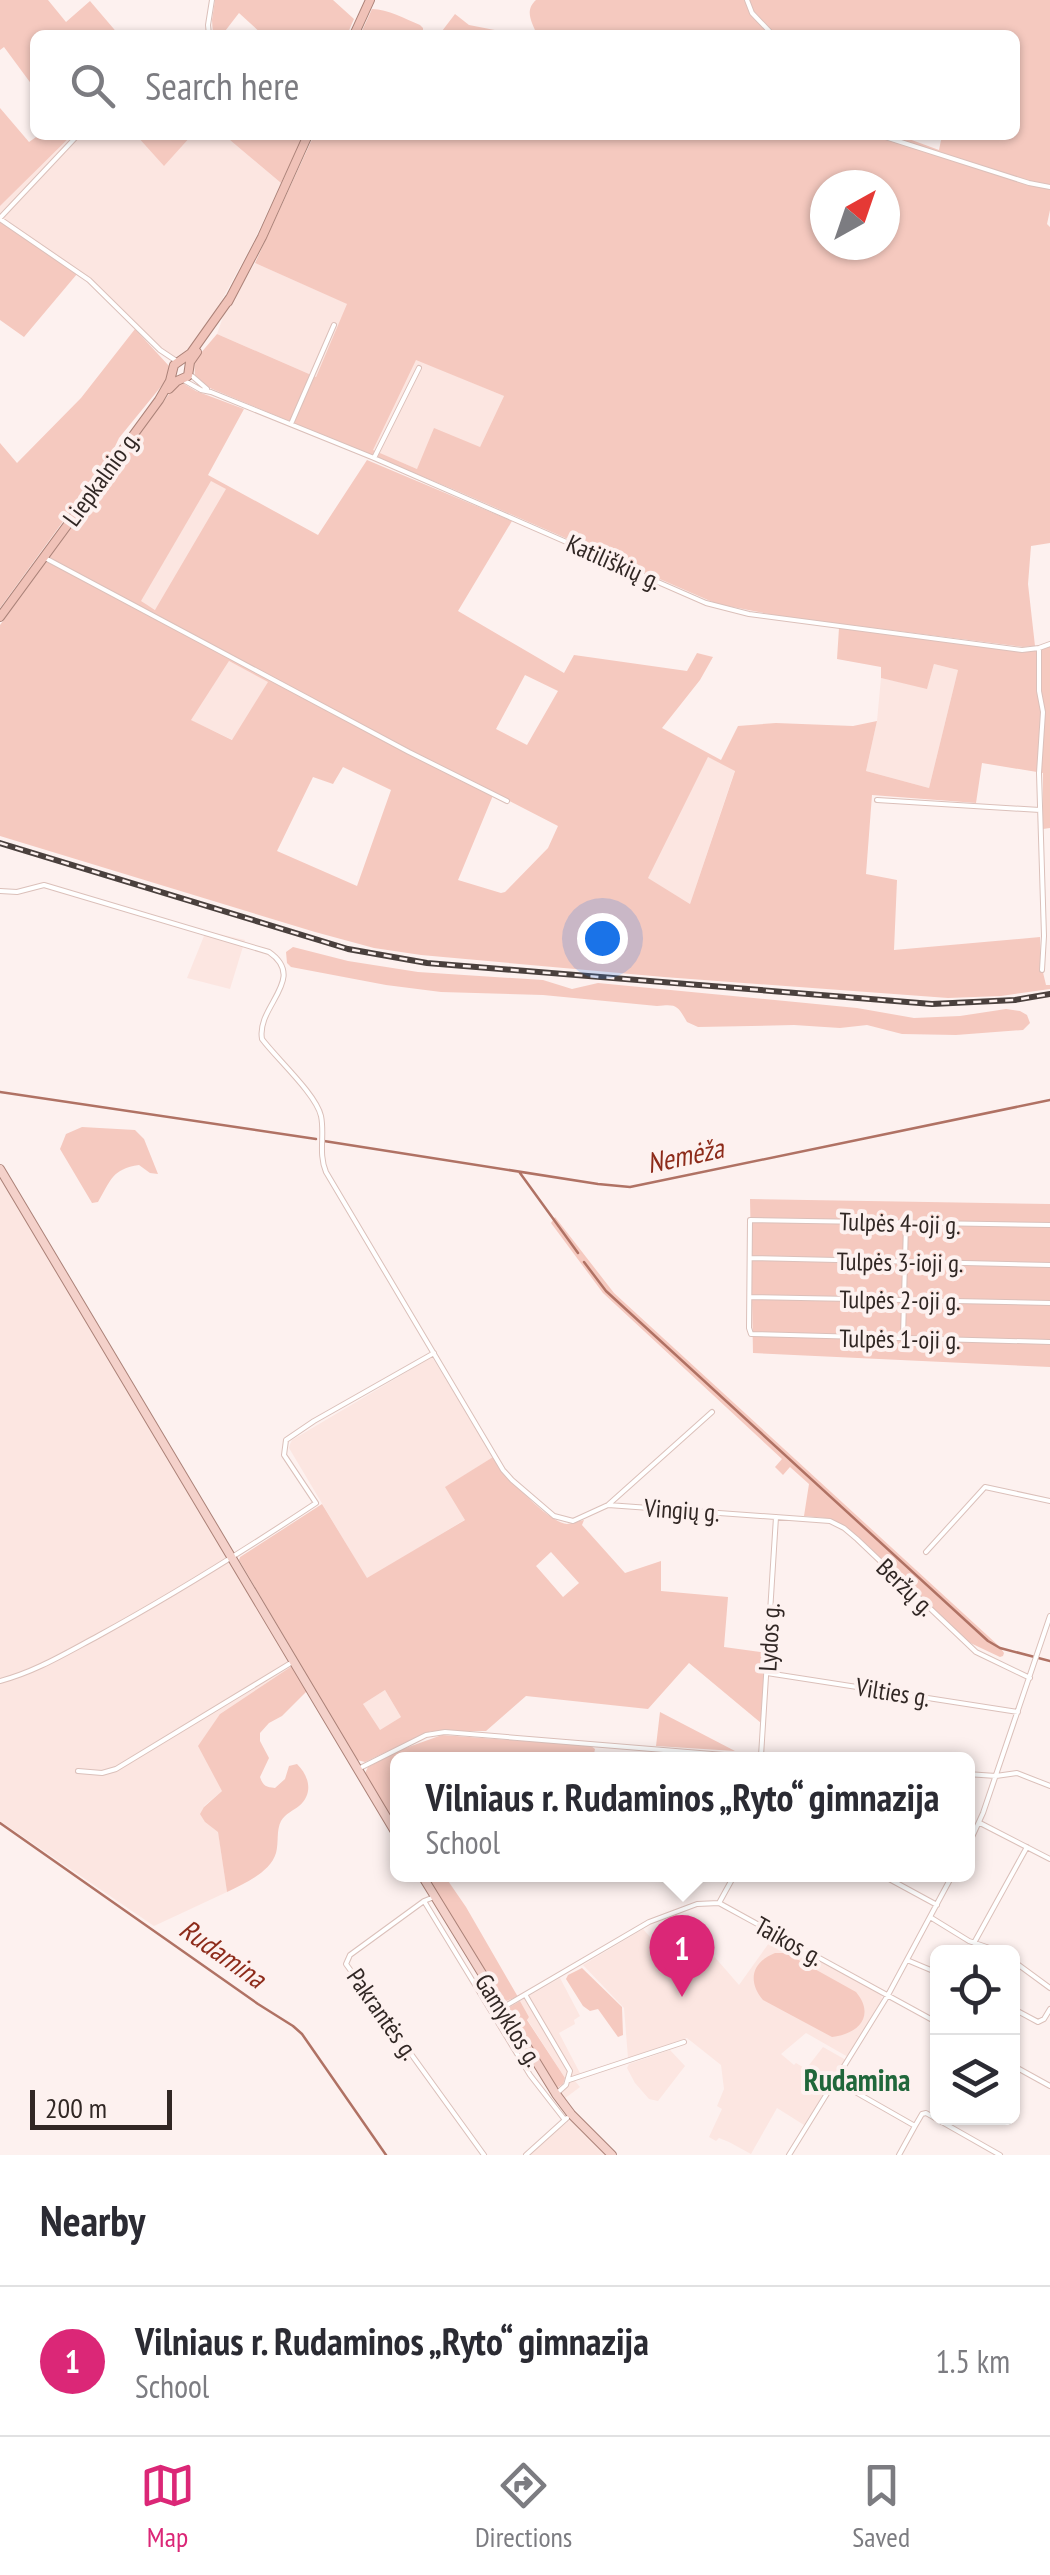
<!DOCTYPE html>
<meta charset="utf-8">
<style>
body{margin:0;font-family:"PT Sans Narrow",sans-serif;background:#f2f2f3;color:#2b2b33}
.controls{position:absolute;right:30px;bottom:30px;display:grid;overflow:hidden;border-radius:15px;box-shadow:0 2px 8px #0004}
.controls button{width:90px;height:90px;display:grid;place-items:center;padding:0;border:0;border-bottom:2px solid #e1e1e2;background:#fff;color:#2b2b33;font:50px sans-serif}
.compass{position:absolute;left:810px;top:170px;width:90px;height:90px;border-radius:50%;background:#fff;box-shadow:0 2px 8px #0004;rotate:40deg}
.scale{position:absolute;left:30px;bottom:25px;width:142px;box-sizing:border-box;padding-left:10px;border:5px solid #312724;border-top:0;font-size:28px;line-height:35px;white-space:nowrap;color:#312724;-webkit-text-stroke:8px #fdf1ef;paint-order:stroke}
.you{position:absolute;left:602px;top:938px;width:35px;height:35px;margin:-25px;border:8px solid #fff;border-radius:50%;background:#1a73e8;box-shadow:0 0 0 15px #1a73e833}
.badge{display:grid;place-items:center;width:65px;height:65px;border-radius:50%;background:#db2777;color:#fff;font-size:32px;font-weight:700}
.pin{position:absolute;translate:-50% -82px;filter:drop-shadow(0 2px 5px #0008)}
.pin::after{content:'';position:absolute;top:52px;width:35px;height:30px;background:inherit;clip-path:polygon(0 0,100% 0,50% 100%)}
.popup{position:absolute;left:390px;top:1752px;width:585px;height:130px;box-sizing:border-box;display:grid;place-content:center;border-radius:15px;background:#fff;filter:drop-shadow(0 2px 8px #0005);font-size:32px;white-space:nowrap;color:#7c7c81}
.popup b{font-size:38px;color:#2b2b33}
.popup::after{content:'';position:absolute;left:50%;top:100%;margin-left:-20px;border:20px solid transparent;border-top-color:#fff}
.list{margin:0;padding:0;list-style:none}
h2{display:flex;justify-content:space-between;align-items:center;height:130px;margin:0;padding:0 40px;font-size:42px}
h2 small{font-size:32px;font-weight:400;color:#7c7c81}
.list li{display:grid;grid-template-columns:65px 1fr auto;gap:30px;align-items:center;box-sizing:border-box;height:150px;padding:0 40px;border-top:2px solid #e1e1e2}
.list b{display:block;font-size:38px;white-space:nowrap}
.list p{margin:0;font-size:32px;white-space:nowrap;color:#7c7c81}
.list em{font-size:32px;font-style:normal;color:#7c7c81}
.icon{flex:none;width:55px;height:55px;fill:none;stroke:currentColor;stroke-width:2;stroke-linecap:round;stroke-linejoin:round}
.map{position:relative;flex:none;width:1050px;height:2155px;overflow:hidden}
.search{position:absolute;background:#fff;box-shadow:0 2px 8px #0004;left:30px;right:30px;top:30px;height:110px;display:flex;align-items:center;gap:25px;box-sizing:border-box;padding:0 35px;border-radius:15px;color:#7c7c81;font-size:38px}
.sheet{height:280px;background:#fff}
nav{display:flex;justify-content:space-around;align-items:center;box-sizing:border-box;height:140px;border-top:2px solid #e1e1e2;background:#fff;font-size:28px;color:#7c7c81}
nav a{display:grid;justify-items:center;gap:5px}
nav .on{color:#db2777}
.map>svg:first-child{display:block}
.built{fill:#fce6e1}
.green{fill:#f5c9bf;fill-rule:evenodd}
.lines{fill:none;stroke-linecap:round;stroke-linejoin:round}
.stream{stroke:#b07264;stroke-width:2.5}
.minor-casing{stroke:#dbc0ba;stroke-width:6}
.primary-casing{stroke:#ab8278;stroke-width:10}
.trunk-casing{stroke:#ab8278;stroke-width:10}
.minor{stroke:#fff;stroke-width:4}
.primary{stroke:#f4d1ca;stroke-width:8}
.trunk{stroke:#f0c2b8;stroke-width:8}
.rail-casing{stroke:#4a403d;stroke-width:6}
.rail{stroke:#fdf1ef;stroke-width:2.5;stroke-dasharray:8;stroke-linecap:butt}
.labels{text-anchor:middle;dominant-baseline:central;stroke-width:8;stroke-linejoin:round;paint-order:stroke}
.street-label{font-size:25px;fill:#312724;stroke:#fdf1ef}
.water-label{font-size:28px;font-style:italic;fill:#8d2b1a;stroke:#fdf1ef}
.quarter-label{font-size:30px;font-weight:bold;fill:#20673b;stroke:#fdf1ef}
</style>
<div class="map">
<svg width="1050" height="2155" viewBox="0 0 1050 2155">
<rect width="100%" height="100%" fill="#fdf1ef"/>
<path class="built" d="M72,135H136L164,165L192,135H224L281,183L253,243L218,307L186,354L178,360L163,349L92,280L0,216V206Z
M255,263L348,304L316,377L217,334L224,314Z
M416,359L504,396L480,447L417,469L372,450Z
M211,480L227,489L156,610L140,602Z
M229,661L269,682L233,740L190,720Z
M934,664L958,670L929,788L866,771L877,721L881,678L927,688Z
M708,757L735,770L690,904L647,878Z
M206,931L245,940L230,989L187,978Z
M0,1174L292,1666L220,1714L222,1791L204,1806L205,1822L218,1831L227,1892L154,1926L0,1821Z
M432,1357L493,1457L446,1487L466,1519L367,1579L289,1448L290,1444L292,1440Z
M385,1690L401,1717L379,1731L363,1704Z
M643,1929L668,1957L693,1932L739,1985L774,1936L881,1994L882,1999L848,2057L806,2033L781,2054L794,2065L796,2063L806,2069L823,2047L846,2060L804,2125L777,2108L751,2154L729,2142L719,2138L716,2141L709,2137L722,2109L717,2106L724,2089L721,2065L687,2038L628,2058L624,2008L583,1965Z
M560,1978L580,2016L574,2020L575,2024L559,2033L582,2077L575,2081L580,2087L564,2099L555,2086L562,2085L565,2078L527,2019L529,2017L520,2001Z
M670,2050L685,2066L658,2101L649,2099L635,2083L627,2068L629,2064Z
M570,2120L606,2155H527Z"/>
<path class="green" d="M0,0H48L66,22L90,1L119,35H35V89L4,47L0,50Z
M215,0H333L354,19L347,35H263L239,13L222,35H213L212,20Z
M536,0H1050V210L1047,224L1050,227V543L1031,546L1028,584L1035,646L1023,647L779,616L717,604L455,490L205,386L195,377L194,361L217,334L316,377L347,304L255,263L314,135H898L939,150L942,135H1015V35H537C532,22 524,11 536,0ZM825,185H885V245H825ZM416,360L504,396L480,447L434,428L417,469L373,450Z
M372,9C388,9 405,19 420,25L423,28V35H360Z
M455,14L469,25L521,35H439Z
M0,108L29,142L39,135H72L0,206Z
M136,135H192L164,166Z
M224,135H304L281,183Z
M0,221L77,274L24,337L0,320Z
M135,329L169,366L168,378L119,438L110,457L0,608V443L17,463L81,398Z
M181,382L196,391L244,409L208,475L318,535L367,460L512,521L458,611L564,673L574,655L687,671L697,653L713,657L700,680L662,728L721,760L738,726L776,723L853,726L877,721L866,771L929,788L958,670L934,664L927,689L881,678V667L837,659L839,628L1022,652L1042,649L1050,645V828L1043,829V773L982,763L976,803L872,795L866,874L897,880L894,950L1040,937L1041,964L1046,985H1050V989L1001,996L948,998L664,977L421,955L374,948L315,932L0,836V625L169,394ZM211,481L226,489L155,610L141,601ZM229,661L268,682L232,740L191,720ZM525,675L558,691L527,745L496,729ZM708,757L735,771L690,904L648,878ZM343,767L391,790L357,886L277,851L313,777L333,784ZM494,793L558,826L548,848L505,892L501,893L458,880Z
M293,947L348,961L418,972L543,980L572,989L598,983L857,1008L914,1018L960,1016L1006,1009L1020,1011L1027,1015L1030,1023L1023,1030L956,1035L902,1034L867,1025L840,1028L794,1025L698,1027L687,1022C677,1005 677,1004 657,1006L543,995L441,992L386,985L291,967L287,963L286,952Z
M82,1127L135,1130L144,1139L158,1174L150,1173L139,1165C112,1169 111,1180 98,1202L92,1203L60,1149L66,1134Z
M750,1199L1050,1204V1367L753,1353Z
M555,1217L614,1293L1000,1647L1004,1653L1003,1656L1000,1657L964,1640L845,1527L825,1518L804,1516L809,1484L790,1467L783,1475L775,1467L782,1459L603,1293L551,1223Z
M493,1457C503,1473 548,1523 567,1524C569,1524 582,1520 584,1520L582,1525L625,1573L661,1561V1591L728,1597L724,1647L767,1653L761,1723L689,1663L648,1709L526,1696L486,1731H431L365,1762L357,1760L239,1560L240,1557L322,1504L367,1578L465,1520L445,1487ZM551,1552L579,1583L563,1597L536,1566ZM385,1690L401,1717L380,1730L363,1704Z
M292,1666L307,1691L282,1716L269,1723L260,1733V1741L269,1758L260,1777C263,1786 266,1787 275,1788L285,1779L289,1766L297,1764C309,1776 314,1793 299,1806C293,1811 286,1813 281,1821C276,1831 279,1842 276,1853C270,1873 244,1883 227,1892L218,1832L205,1822L200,1814L204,1807L222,1791L198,1746L220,1714Z
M660,1712L735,1751L656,1746Z
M442,1735L591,1746L595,1749L593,1759L397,1760V1828L365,1773L368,1767L400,1750Z
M425,1875H444L466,1907L518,1997L503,2002Z
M775,1953H786L856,1992C876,2016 858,2034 832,2037L763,2000C747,1981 752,1962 775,1953Z
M582,1968L622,2007L623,2035L618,2037L598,2009L590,2011L583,2006L566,1979L568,1975Z
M520,2001L529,2017L527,2020L565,2078L563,2084L558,2087L555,2086L508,2008Z"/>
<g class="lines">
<path class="stream" d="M0,1092L316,1139
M324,1141L598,1184L630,1187L1050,1100
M520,1173L578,1253
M584,1262L606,1291L988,1641L1000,1648L1050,1661
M0,1823L258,2004L293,2026L302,2034L386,2155"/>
<defs>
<path id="minor" d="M747,0L752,13L773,35
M209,35L208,25L212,0
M879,135L1029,183L1050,187
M0,218L78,135
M0,219L89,280L160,350L178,362
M192,376L207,389
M185,381L201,390L211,392L374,458L706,603L749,614L1022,650L1039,648L1050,644
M291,424L334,325
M374,458L419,368
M47,559L409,752L507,801
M1039,648V691L1043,712L1039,773L1044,936L1042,970
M877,800L1040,810
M0,891L17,892L44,885L269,952C308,979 256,1006 262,1039C276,1058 316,1094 321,1116C325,1135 318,1153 326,1172L503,1470L512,1480L554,1516L573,1521L608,1505L712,1412
M1050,1225L750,1220L749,1328L751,1334L1050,1342
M750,1258L1050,1265
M750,1297L1050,1303
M903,1338L906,1223
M608,1505L830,1521L844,1528L857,1539L976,1652L1030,1678
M926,1552L985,1487L1050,1501
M767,1673L1018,1712
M0,1681C35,1672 66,1653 98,1636C173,1595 245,1550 316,1503L284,1455L286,1440L314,1421L434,1353
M761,1756L776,1517
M358,1769L426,1735L445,1732L785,1760
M78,1771L102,1773L116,1769L294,1661
M967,1774L996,1776L1017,1773L1050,1786
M980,1823L1050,1859
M967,1848L983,1813L1050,1616
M735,1874L719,1903L938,2023
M880,1874L937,1905
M434,1897L424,1901L350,1955L346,1964L484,2155
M424,1901L530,2075L565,2120
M930,1917L969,1941L1001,1952
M974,1943L1027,1847
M907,1960L938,1973
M1012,1960L1050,1988
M526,1996L570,2071L566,2085L556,2094
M502,2008L649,1922L697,1904L719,1903
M1012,2008L1038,2022L1044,2019L1050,2009
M1012,2065L1050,2086
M569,2080L684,2042
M836,2081L915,2126L922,2114L926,2113L1000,2155
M526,2155L567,2118
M789,2155L888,1995L953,1874
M899,2155L915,2126"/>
<path id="primary" d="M0,1169L397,1835
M421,1874L556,2094L571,2114L612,2155"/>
<path id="trunk" d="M354,35L370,0
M228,302L262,237L308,135
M169,389L177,381L188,376L190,362L197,352
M0,617L159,400L170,381L174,365L191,353L230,298"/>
</defs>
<use href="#minor" class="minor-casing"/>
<use href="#primary" class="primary-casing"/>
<use href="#trunk" class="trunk-casing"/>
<use href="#minor" class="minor"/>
<use href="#primary" class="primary"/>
<use href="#trunk" class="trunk"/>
<defs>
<path id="rail" d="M0,843L348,949L427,963L932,1004L1015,1000L1050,994"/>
</defs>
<use href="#rail" class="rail-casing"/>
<use href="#rail" class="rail"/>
</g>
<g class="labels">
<g class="street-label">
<text transform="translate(101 478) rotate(-54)">Liepkalnio g.</text>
<text transform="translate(614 562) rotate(24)">Katiliškių g.</text>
<text transform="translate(900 1223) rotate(2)">Tulpės 4-oji g.</text>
<text transform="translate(900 1262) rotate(1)">Tulpės 3-ioji g.</text>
<text transform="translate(900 1300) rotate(1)">Tulpės 2-oji g.</text>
<text transform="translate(900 1339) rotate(1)">Tulpės 1-oji g.</text>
<text transform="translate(682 1510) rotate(4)">Vingių g.</text>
<text transform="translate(906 1587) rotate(44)">Beržų g.</text>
<text transform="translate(769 1637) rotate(-87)">Lydos g.</text>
<text transform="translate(893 1692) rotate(9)">Vilties g.</text>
<text transform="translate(789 1941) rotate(29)">Taikos g.</text>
<text transform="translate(383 2014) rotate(55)">Pakrantės g.</text>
<text transform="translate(509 2020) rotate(58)">Gamyklos g.</text>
</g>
<g class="water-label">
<text transform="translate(685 1155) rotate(-12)">Nemėža</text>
<text transform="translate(223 1953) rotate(35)">Rudamina</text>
</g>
<g class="quarter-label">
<text x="857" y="2079">Rudamina</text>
</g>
</g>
</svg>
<div class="controls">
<button><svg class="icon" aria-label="locate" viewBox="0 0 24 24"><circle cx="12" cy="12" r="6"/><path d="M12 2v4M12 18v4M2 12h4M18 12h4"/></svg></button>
<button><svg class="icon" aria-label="layers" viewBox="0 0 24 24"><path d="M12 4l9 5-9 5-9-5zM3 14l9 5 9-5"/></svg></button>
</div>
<svg class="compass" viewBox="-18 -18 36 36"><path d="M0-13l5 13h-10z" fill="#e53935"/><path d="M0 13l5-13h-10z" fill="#7c7c81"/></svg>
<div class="scale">200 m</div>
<div class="you"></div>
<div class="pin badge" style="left:682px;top:1997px">1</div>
<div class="popup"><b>Vilniaus r. Rudaminos „Ryto“ gimnazija</b>School</div>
<div class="search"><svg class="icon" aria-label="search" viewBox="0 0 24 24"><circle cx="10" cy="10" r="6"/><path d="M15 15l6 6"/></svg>Search here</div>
</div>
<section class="sheet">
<h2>Nearby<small></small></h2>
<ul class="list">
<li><span class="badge">1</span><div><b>Vilniaus r. Rudaminos „Ryto“ gimnazija</b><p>School</p></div><em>1.5 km</em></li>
</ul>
</section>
<nav>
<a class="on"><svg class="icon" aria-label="map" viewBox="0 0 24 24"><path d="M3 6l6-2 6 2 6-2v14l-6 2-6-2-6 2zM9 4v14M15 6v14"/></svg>Map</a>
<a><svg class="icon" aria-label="directions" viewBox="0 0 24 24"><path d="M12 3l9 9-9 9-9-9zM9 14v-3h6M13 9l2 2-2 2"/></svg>Directions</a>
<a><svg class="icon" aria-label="saved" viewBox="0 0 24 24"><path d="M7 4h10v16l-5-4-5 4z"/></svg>Saved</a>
</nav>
